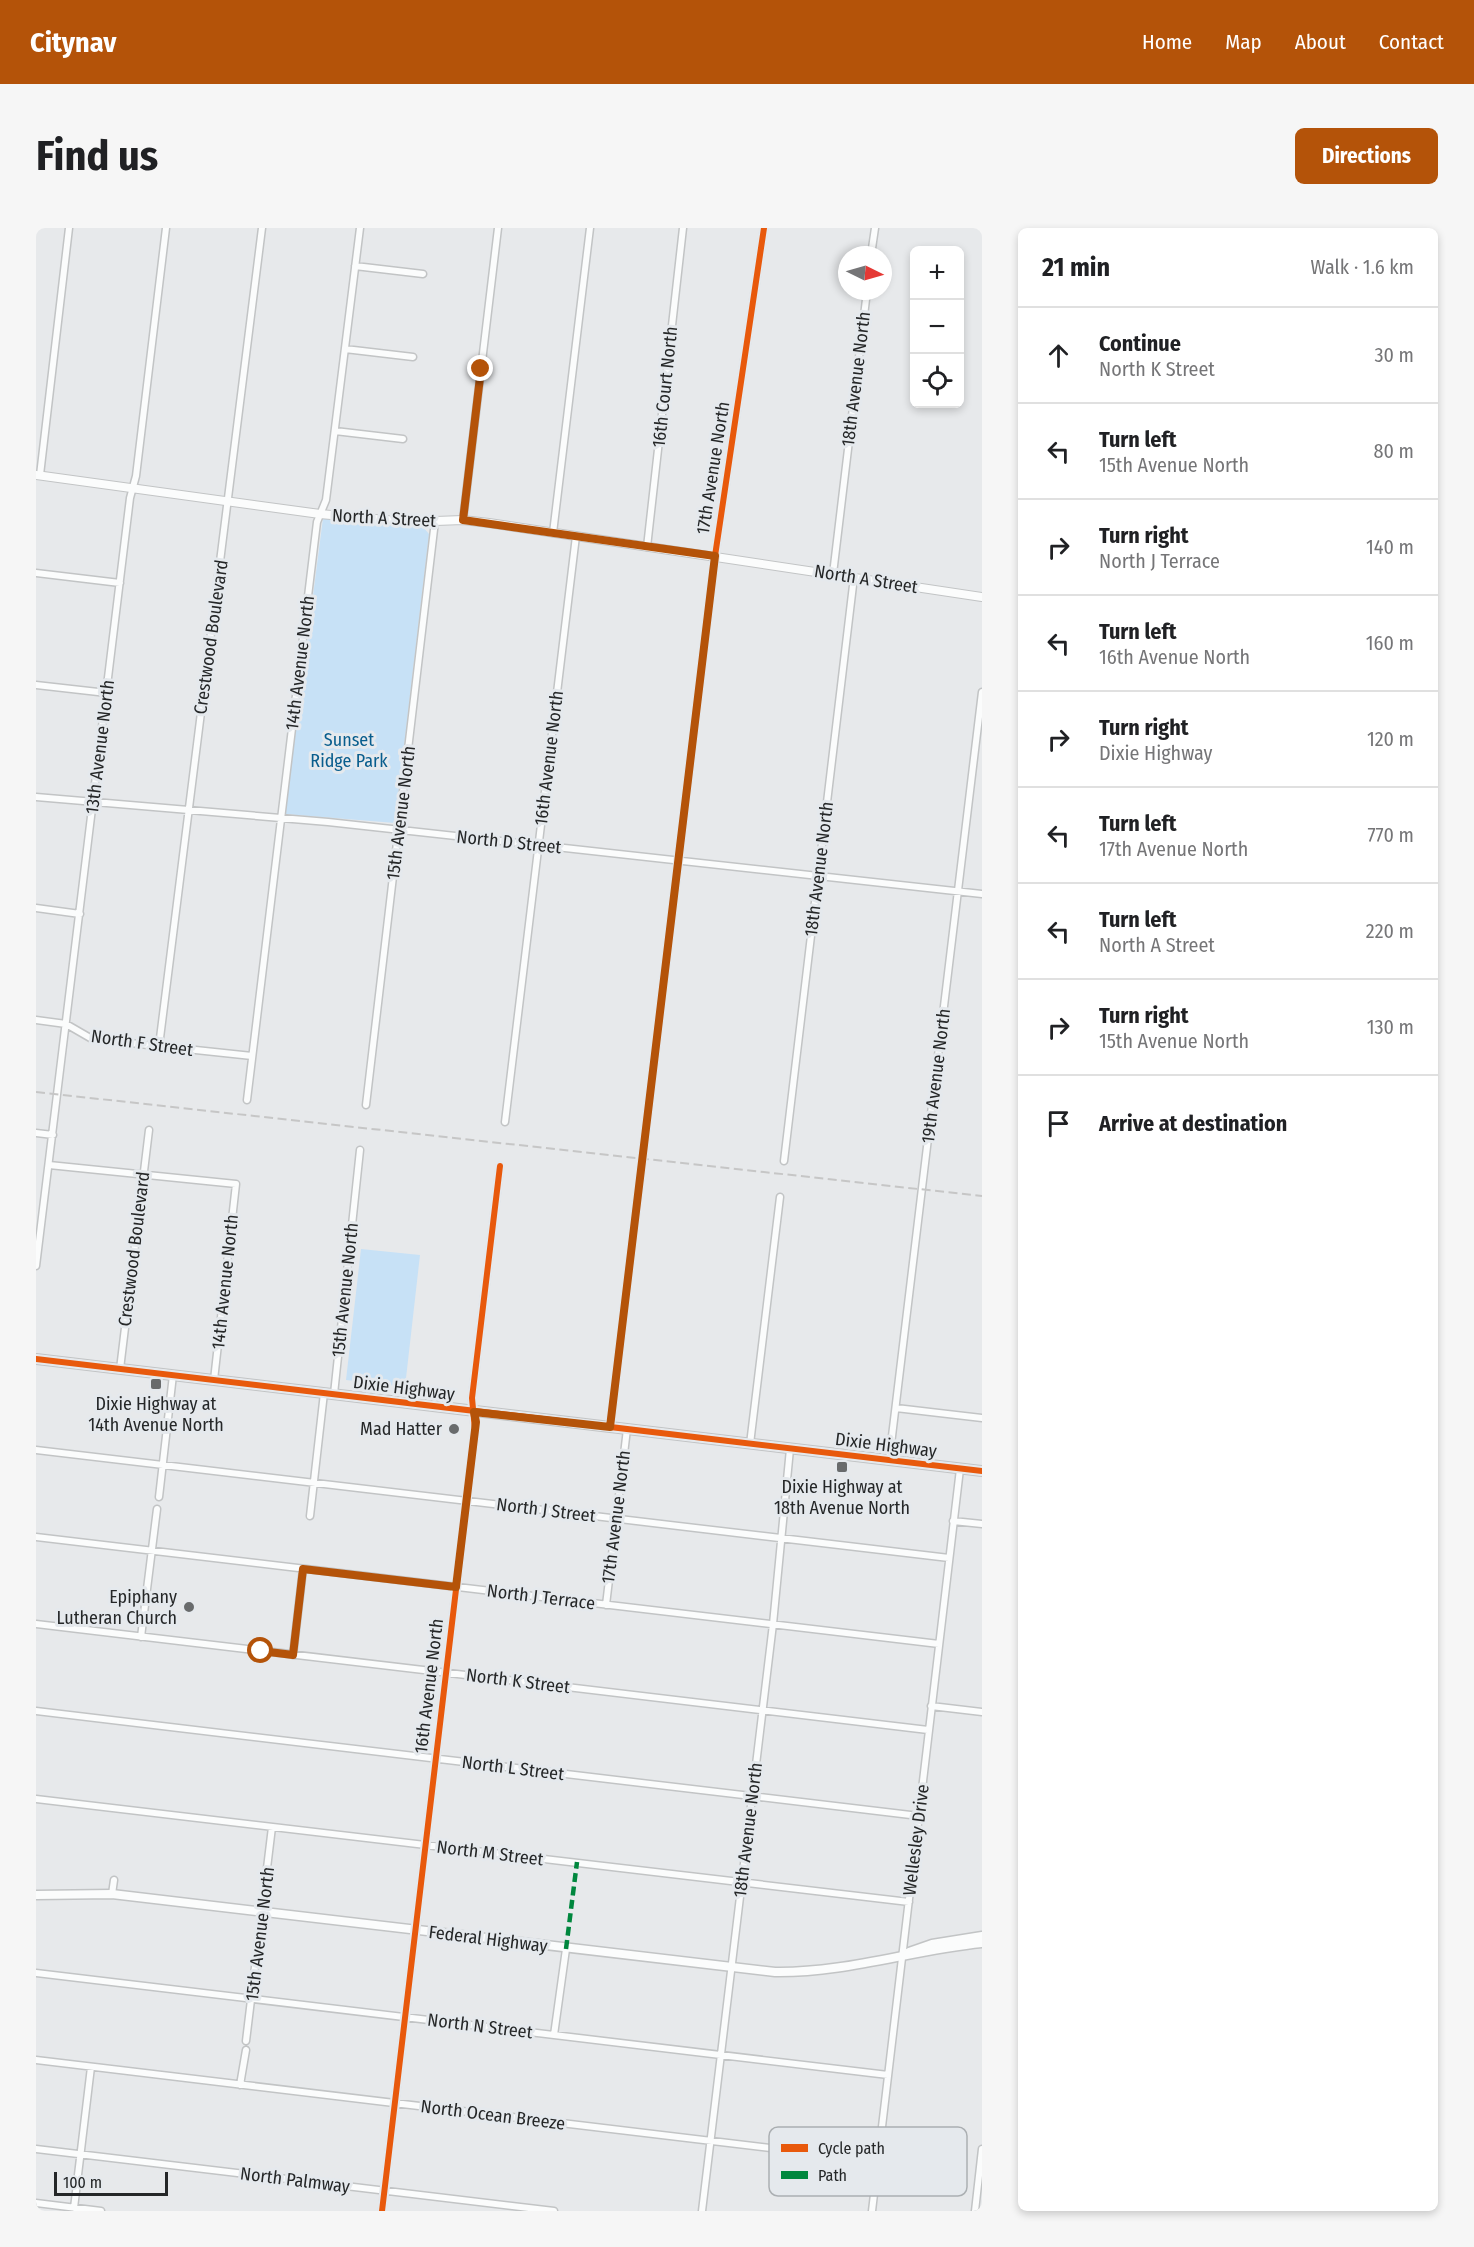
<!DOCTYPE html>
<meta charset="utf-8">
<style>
body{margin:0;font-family:"Fira Sans Condensed",sans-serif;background:#f6f6f6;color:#202124}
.controls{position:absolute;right:18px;top:18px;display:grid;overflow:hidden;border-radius:9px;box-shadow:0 3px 9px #0003}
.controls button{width:54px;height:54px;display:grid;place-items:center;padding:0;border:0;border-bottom:2px solid #e0e0e0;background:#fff;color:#202124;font:30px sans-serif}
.compass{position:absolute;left:802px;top:18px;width:54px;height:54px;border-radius:50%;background:#fff;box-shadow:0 3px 9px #0003;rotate:95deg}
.scale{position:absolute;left:18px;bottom:15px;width:114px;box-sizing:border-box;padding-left:6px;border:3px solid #252728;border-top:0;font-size:16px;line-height:21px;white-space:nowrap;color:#252728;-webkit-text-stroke:4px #e5e9ed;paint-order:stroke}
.stop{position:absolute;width:18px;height:18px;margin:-14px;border:4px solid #b45309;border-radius:50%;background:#fff}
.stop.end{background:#b45309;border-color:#fff;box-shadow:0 2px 6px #0008}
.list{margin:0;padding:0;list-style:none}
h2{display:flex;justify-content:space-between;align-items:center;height:78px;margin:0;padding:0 24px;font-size:26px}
h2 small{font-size:20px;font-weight:400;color:#757577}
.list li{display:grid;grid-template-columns:39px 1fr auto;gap:18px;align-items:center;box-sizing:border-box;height:96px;padding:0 24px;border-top:2px solid #e0e0e0}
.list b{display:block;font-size:22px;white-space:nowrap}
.list p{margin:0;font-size:20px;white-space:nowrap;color:#757577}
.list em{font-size:20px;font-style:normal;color:#757577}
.icon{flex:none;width:33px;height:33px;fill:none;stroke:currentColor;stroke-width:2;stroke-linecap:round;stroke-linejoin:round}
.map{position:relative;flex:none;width:946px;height:1983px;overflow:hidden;border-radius:9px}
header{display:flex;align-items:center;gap:36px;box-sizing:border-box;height:84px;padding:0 30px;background:#b45309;color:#fff}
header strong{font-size:28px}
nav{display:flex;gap:33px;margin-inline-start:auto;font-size:21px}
.intro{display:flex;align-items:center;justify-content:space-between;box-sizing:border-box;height:144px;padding:0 36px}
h1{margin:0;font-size:42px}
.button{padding:15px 27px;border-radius:9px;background:#b45309;color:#fff;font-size:21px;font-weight:700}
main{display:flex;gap:36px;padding:0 36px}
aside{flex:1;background:#fff;border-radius:9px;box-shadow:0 3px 9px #0003}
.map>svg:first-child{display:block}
.green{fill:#c7e1f6}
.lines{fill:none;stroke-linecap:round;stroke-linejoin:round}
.minor-casing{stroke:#c2c4c5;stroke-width:9}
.tertiary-casing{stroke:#c2c4c5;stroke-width:10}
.secondary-casing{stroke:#c2c4c5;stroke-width:11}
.primary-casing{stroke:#c2c4c5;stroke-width:12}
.minor{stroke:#fbfcfc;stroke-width:6}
.tertiary{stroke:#fbfcfc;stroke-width:8}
.secondary{stroke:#fbfcfc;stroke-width:8}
.primary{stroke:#fbfcfc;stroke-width:9}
.rail{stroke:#c6c6c6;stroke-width:2;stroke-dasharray:9 4.5;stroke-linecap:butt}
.quiet{stroke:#00873e;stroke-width:4.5;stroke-dasharray:9 4.5;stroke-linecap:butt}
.cycleway-casing{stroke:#e5e9ed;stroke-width:10}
.cycleway{stroke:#e8590c;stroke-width:6}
.route{stroke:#b45309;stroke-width:8}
.poi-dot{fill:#696b6c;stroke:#e5e9ed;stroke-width:2}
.labels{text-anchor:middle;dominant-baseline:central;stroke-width:6;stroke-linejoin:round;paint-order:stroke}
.street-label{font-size:18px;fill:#252728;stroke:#e5e9ed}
.park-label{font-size:18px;fill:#085d8d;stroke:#e5e9ed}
.poi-label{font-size:18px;fill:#252728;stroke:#e5e9ed}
.key{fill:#e5e9ed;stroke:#abafb2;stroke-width:1.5}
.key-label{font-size:16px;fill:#252728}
</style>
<header>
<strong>Citynav</strong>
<nav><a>Home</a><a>Map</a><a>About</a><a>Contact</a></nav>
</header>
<div class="intro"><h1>Find us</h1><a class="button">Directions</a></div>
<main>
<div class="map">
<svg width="946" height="1983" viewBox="0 0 946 1983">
<rect width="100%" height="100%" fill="#e7e9eb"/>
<path class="green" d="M287,290L387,299L393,306L359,595L249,586Z
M325,1021L384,1027L369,1159L310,1152Z"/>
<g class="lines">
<defs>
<path id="minor" d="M835,27L839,0
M319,38L387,46
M309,121L377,129
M299,203L367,211
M4,247L33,0
M427,292L462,0
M517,305L554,0
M611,319L647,0
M0,345L84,355
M797,346L831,63
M0,457L71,465
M0,569L292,594L946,666
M0,680L44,686
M0,792L30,796L56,811L216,828
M123,818L226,0
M211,872L281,294L290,272L324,0
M330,877L399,293
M469,894L540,308
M0,905L17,907
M748,933L818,349
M13,937L200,956L178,1152
M0,1038L94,270L100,248L130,0
M84,1141L113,902
M298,1166L324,922
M860,1180L946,1190
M574,1199L679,328L728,0
M714,1216L744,969
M0,1222L913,1330
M853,1233L946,464
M123,1269L137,1147
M274,1288L288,1165
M917,1293L946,1296
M0,1309L903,1416
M570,1377L591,1201
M0,1396L892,1502
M105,1409L121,1281
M257,1427L267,1341
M895,1478L946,1484
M0,1483L883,1588
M0,1571L873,1674
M76,1666L78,1652
M0,1745L852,1847
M518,1807L530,1721
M210,1813L236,1599
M0,1832L842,1933
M204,1857L210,1822
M0,1921L518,1983
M0,1975L65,1983
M38,1980L55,1839
M346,1983L439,1202L436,1170L464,938
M666,1983L737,1396L754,1221
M836,1983L924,1241
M939,1983L946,1921"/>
<path id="tertiary" d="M0,247L284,286L372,294L427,292L453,295L946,369"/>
<path id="secondary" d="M0,1667L76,1666L739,1744C810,1745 876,1722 946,1715
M873,1724L896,1716L946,1708"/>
<path id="primary" d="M0,1131L946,1243"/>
</defs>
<use href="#minor" class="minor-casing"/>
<use href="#tertiary" class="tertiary-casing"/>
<use href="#secondary" class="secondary-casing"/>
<use href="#primary" class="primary-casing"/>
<use href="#minor" class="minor"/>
<use href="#tertiary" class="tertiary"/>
<use href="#secondary" class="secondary"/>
<use href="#primary" class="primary"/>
<path class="rail" d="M0,864L946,968"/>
<path class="quiet" d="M530,1721L541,1634"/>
<defs>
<path id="cycleway" d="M0,1131L946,1243
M574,1199L679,328L728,0
M346,1983L439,1202L436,1170L464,938"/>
</defs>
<use href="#cycleway" class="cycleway-casing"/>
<use href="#cycleway" class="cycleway"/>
</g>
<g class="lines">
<path class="route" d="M225,1423L257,1427L267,1341L420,1359L440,1194L438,1184L574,1199L679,328L427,292L445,141"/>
</g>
<g class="poi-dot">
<rect x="114" y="1150" width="12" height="12" rx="3"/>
<circle cx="418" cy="1201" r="6"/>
<rect x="800" y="1233" width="12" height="12" rx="3"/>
<circle cx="153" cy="1379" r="6"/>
</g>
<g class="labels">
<g class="street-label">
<text transform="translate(820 151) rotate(-83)">18th Avenue North</text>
<text transform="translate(629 159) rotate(-84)">16th Court North</text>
<text transform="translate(677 240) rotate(-81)">17th Avenue North</text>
<text transform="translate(348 290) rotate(3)">North A Street</text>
<text transform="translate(830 351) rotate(9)">North A Street</text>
<text transform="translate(175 409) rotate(-82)">Crestwood Boulevard</text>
<text transform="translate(264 435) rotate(-83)">14th Avenue North</text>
<text transform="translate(64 519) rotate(-83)">13th Avenue North</text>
<text transform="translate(513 530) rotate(-83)">16th Avenue North</text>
<text transform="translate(365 585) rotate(-83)">15th Avenue North</text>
<text transform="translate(473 614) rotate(6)">North D Street</text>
<text transform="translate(783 641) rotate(-83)">18th Avenue North</text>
<text transform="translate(106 815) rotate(8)">North F Street</text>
<text transform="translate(900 848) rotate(-83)">19th Avenue North</text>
<text transform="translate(98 1021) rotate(-83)">Crestwood Boulevard</text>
<text transform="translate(189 1054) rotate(-84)">14th Avenue North</text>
<text transform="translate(309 1062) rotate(-84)">15th Avenue North</text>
<text transform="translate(368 1160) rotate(7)">Dixie Highway</text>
<text transform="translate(850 1217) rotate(7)">Dixie Highway</text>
<text transform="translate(510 1282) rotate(7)">North J Street</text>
<text transform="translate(580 1289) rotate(-83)">17th Avenue North</text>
<text transform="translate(505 1369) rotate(7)">North J Terrace</text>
<text transform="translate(482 1453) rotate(7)">North K Street</text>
<text transform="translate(393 1458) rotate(-83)">16th Avenue North</text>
<text transform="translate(477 1540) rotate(7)">North L Street</text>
<text transform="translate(712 1602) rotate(-83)">18th Avenue North</text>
<text transform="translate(880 1612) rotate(-83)">Wellesley Drive</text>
<text transform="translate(454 1625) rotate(7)">North M Street</text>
<text transform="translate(224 1706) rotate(-83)">15th Avenue North</text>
<text transform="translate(452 1711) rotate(7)">Federal Highway</text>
<text transform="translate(444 1798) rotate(7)">North N Street</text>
<text transform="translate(457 1887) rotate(7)">North Ocean Breeze</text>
<text transform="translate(259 1952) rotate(7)">North Palmway</text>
</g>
<g class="park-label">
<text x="313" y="512">Sunset<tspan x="313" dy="21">Ridge Park</tspan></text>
</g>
<g class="poi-label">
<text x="120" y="1176">Dixie Highway at<tspan x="120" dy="21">14th Avenue North</tspan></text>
<text x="406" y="1201" text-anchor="end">Mad Hatter</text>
<text x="806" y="1259">Dixie Highway at<tspan x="806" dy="21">18th Avenue North</tspan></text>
<text x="141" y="1369" text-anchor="end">Epiphany<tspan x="141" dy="21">Lutheran Church</tspan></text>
</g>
</g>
<rect x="733" y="1899" width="198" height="69" rx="9" class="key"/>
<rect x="745" y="1916" width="27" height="8" fill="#e8590c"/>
<rect x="745" y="1943" width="27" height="8" fill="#00873e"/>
<g class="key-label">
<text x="782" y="1926">Cycle path</text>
<text x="782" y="1953">Path</text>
</g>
</svg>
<div class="controls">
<button>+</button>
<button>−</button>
<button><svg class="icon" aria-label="locate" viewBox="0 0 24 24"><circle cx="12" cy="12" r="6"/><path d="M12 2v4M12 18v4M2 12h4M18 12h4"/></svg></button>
</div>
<svg class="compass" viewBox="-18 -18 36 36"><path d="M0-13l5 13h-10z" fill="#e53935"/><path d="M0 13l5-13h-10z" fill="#757577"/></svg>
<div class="scale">100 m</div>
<div class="stop" style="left:225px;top:1423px"></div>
<div class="stop end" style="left:445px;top:141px"></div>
</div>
<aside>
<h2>21 min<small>Walk · 1.6 km</small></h2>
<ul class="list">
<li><svg class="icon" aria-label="ahead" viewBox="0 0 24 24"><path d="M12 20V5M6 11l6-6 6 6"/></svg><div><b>Continue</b><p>North K Street</p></div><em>30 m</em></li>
<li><svg class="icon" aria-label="left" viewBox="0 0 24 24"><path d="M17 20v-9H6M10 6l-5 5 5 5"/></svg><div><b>Turn left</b><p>15th Avenue North</p></div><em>80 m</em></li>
<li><svg class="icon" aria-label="right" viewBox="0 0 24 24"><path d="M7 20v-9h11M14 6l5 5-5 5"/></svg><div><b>Turn right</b><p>North J Terrace</p></div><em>140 m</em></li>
<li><svg class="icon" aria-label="left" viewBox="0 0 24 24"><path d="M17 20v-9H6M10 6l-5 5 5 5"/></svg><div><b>Turn left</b><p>16th Avenue North</p></div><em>160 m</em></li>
<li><svg class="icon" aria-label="right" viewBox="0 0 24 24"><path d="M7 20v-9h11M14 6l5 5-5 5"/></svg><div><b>Turn right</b><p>Dixie Highway</p></div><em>120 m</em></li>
<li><svg class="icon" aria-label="left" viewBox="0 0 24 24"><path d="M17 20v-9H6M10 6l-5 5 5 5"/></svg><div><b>Turn left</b><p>17th Avenue North</p></div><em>770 m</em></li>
<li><svg class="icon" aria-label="left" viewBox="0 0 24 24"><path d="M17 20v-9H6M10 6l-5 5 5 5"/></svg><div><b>Turn left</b><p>North A Street</p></div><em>220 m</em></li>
<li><svg class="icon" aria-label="right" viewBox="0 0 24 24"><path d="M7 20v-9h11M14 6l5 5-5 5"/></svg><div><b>Turn right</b><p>15th Avenue North</p></div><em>130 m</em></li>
<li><svg class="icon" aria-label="arrive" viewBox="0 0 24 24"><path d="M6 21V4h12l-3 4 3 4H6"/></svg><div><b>Arrive at destination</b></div></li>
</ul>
</aside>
</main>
